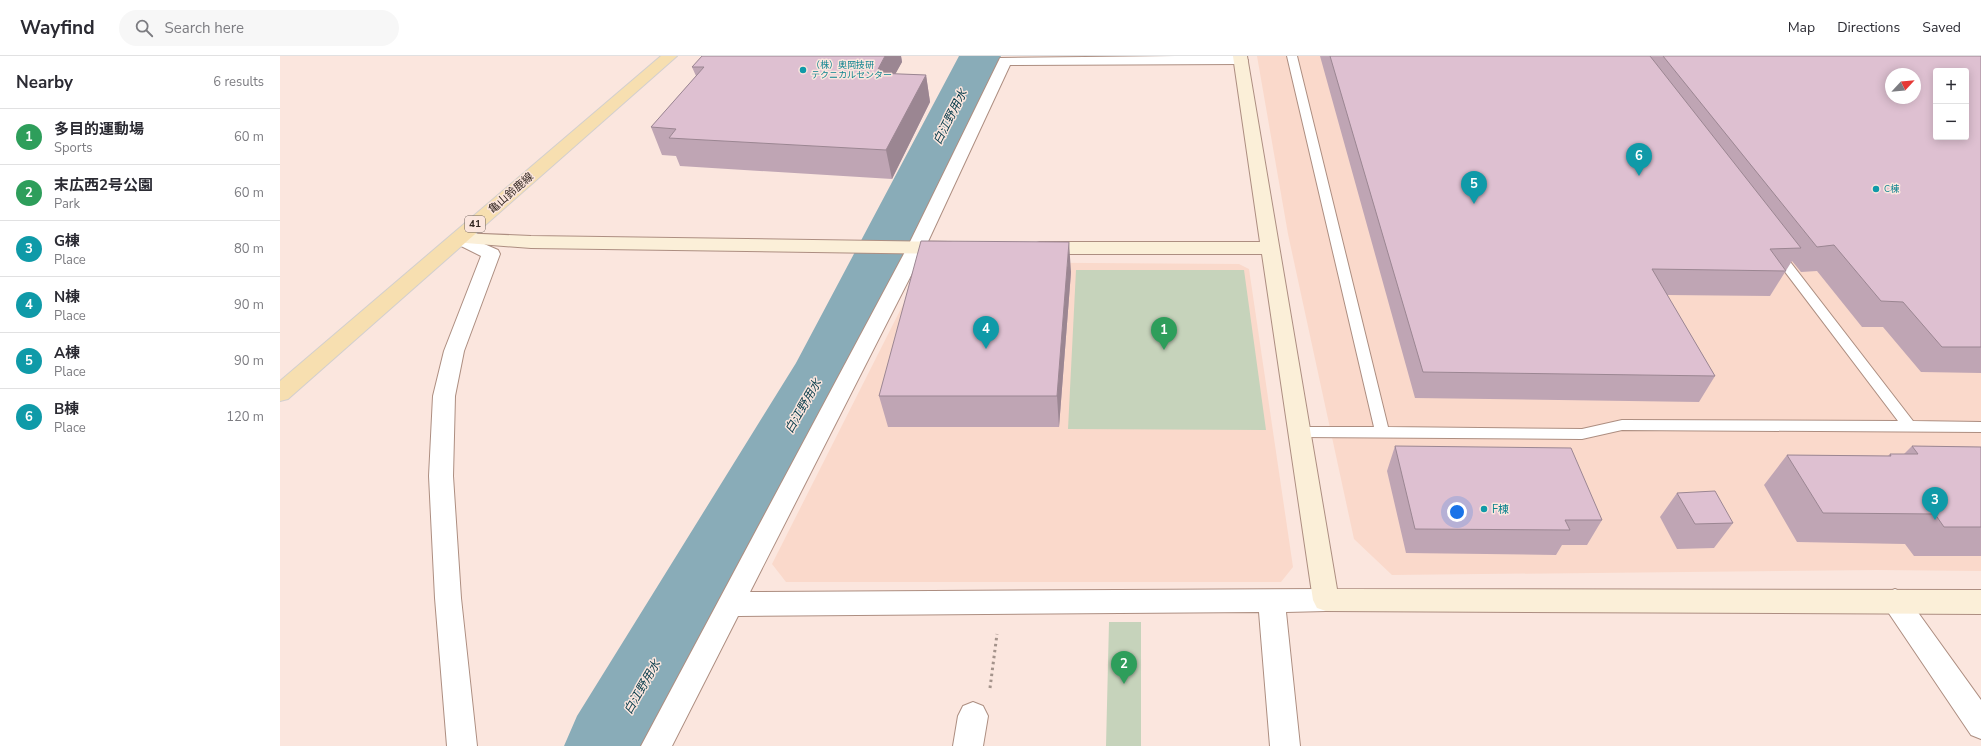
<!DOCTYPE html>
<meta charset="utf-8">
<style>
body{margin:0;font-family:"Nunito Sans","Noto Sans JP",sans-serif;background:#f7f7f7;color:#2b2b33}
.controls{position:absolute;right:12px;top:12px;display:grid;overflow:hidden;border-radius:4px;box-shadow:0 2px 10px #0003}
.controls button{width:36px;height:36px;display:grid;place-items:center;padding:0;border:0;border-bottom:1px solid #e1e1e2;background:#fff;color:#2b2b33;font:20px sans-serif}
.compass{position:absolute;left:1605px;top:12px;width:36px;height:36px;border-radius:50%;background:#fff;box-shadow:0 2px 10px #0003;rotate:64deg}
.you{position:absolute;left:1177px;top:456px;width:14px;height:14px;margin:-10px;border:3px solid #fff;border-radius:50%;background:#1a73e8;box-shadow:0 0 0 6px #1a73e833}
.badge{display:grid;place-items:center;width:26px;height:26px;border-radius:50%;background:#d93025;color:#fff;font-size:13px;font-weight:700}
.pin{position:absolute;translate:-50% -33px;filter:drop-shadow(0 1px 2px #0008)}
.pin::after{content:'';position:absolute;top:21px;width:14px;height:12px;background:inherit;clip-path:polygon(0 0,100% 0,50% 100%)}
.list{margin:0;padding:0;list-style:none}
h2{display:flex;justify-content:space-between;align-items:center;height:52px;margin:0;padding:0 16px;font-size:17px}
h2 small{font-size:13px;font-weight:400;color:#7c7c81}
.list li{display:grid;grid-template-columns:26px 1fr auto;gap:12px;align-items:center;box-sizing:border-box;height:56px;padding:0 16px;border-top:1px solid #e1e1e2}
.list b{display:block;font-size:15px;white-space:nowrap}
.list p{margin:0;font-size:13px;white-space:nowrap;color:#7c7c81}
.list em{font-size:13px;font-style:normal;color:#7c7c81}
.icon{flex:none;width:22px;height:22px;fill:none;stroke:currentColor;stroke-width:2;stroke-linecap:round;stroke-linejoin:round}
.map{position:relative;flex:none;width:1701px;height:690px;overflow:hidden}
header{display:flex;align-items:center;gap:24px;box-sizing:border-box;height:56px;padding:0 20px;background:#fff;border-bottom:1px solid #e1e1e2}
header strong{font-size:19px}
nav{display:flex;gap:22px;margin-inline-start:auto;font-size:14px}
.search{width:280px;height:36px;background:#f7f7f7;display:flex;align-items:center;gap:10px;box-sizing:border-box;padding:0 14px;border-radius:22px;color:#7c7c81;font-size:15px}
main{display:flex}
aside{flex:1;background:#fff}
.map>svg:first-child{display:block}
.built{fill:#fad9cb;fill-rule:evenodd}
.green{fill:#c6d3bb}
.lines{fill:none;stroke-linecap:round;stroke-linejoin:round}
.river{fill:#89acb8;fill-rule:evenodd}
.lane-casing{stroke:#ad8e81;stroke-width:2}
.street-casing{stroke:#ad8e81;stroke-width:2}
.secondary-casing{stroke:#ad8e81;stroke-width:2}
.primary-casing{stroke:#d2cfce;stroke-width:2}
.path{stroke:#a4938b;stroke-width:3;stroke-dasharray:2.5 3.5;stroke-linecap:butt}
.lane{fill:#fff;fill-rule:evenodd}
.street{fill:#fff;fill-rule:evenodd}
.secondary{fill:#fbefd8;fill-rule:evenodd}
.primary{fill:#f7dfb0;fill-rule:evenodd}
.wall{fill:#bfa5b4}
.shaded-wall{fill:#9b8692}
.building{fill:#dec0d1;stroke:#9b8692;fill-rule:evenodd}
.culture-dot{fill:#0f9aa8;stroke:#fbe6de;stroke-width:1.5}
.labels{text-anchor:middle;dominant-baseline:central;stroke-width:3;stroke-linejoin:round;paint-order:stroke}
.far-culture-label{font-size:9px;fill:#0d838f;stroke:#fbe6de;text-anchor:start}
.shield{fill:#fbe6de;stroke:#6f605a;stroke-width:1}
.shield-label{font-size:10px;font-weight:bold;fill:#332721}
.street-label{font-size:11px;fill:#332721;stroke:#fbe6de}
.culture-label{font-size:11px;fill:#0d838f;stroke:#fbe6de;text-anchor:start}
.water-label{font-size:12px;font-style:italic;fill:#063b4a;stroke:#fbe6de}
</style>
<header>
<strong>Wayfind</strong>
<div class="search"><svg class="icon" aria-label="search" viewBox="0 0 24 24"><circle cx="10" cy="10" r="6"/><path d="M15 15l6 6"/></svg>Search here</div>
<nav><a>Map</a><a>Directions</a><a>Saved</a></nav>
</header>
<main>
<aside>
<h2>Nearby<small>6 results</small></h2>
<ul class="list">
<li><span class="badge" style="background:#2e9e5b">1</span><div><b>多目的運動場</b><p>Sports</p></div><em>60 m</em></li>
<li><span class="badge" style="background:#2e9e5b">2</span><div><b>末広西2号公園</b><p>Park</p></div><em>60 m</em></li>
<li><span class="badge" style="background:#0f9aa8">3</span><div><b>G棟</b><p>Place</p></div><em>80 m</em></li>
<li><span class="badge" style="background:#0f9aa8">4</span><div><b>N棟</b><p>Place</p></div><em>90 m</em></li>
<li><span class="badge" style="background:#0f9aa8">5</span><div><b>A棟</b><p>Place</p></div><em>90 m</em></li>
<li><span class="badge" style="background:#0f9aa8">6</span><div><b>B棟</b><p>Place</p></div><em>120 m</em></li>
</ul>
</aside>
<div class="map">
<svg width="1701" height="690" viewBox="0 0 1701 690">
<rect width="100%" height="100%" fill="#fbe6de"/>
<path class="built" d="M977,0H1701V515L1597,514L1112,519L1074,483L1008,178ZM1656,15H1686V81H1656ZM1611,18H1635V42H1611Z
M650,206L959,208L969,213L1013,511L1001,526H506L492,508L641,213Z"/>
<path class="green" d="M796,214H964L986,374L788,373Z
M829,566H861V690H826Z"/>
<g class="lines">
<path class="river" d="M679,0H721L576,311L375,690H284L297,660L516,307Z"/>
<defs>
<path id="lane" d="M1007,0H1017L1108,371L1302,373L1342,364L1618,365L1493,200L1491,197L1497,193L1501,194L1633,365L1701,366V376L1342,374L1302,383L1021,381L1016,380L1014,376L1016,372L1021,371H1094Z"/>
<path id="street" d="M895,0H962L968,4L966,7L961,8L730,9L645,192L470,536L1046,533L1055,536L1059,544L1055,552L1046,555L1006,556L1020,690H990L979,556L458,560L392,690H361L627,192L720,2Z
M179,177L218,194L220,198L184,295L175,340L173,420L181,542L197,690H167L155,542L149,420L153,340L164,295L201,200L173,186L170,182L173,178Z
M1615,533L1624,537L1701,644V683L1691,679L1606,553L1602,545L1606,537Z
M693,646L703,650L708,660L703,690H673L678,660L683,650Z"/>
<path id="secondary" d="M953,0H967L1057,533L1701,534V558L1046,555L1037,552L1033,544L982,198H760L753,196L751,192L753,188L760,186H980Z
M179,177L251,180L669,186L676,188L678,192L676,196L669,198L251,192L173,186L170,182L173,178Z"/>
<path id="primary" d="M381,0H397L8,343L0,345V325Z"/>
</defs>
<use href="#lane" class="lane-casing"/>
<use href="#street" class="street-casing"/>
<use href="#secondary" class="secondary-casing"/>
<use href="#primary" class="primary-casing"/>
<path class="path" d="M710,632L717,578"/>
<use href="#lane" class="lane"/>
<use href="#street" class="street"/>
<use href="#secondary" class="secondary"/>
<use href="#primary" class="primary"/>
</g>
<path class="wall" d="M422,0H621L622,6L615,18L646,19L650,46L612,123L400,110L396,100L382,99L371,71L416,20L412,11Z
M1040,0H1701V317L1641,316L1603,271H1582L1537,215L1521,216L1512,205L1490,240L1387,239L1435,320L1419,346L1135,342Z
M791,216L779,371H608L599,340Z
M1115,390L1322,464L1307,489H1282L1276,499L1126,497L1107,415Z
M1632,390L1701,391V500H1634L1625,488L1517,486L1484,429L1507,399L1608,400L1610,398H1624Z
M1397,437L1453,467L1434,492L1397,493L1380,461Z"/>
<path class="shaded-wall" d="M605,0H621L622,6L601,44L596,17Z
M646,19L650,46L612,123L606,94Z
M789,186L791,216L779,371L777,340Z"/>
<path class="building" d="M422,0H605L596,17L646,19L606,94L389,82L396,73L371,71L424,11H412Z
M1050,0H1370L1521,192L1490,193L1506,215L1372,213L1435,320L1143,316Z
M1383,0H1701V291H1662L1623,246L1601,245L1554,189L1537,191ZM1656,15H1686V81H1656ZM1611,18H1635V42H1611Z
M641,185L789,186L777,340H599Z
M1115,390L1291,392L1322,464H1285L1290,474L1135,473Z
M1632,390L1701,391V471H1664L1655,458L1543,457L1507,399L1611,400L1610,398H1638Z
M1435,435L1453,467L1415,468L1397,437Z"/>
<g class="culture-dot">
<circle cx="523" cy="14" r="4"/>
<circle cx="1596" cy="133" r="4"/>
<circle cx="1204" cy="453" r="4"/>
</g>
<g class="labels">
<g class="far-culture-label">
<text x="531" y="9">（株）奥岡技研<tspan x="531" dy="10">テクニカルセンター</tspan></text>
<text x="1604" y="133">C棟</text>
</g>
<rect class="shield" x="185" y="160" width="20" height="16" rx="3"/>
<g class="shield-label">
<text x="195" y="168">41</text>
</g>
<g class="street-label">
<text transform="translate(231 137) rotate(-41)">亀山鈴鹿線</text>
</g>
<g class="culture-label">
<text x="1212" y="453">F棟</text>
</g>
<g class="water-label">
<text transform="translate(670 61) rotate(-63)">白江野用水</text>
<text transform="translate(523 350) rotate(-60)">白江野用水</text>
<text transform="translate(362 631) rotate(-60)">白江野用水</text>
</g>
</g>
</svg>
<div class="controls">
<button>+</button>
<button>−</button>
</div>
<svg class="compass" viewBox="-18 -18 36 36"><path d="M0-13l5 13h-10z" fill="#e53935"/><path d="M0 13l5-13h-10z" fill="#7c7c81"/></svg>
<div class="you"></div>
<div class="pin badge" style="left:884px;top:294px;background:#2e9e5b">1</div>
<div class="pin badge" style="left:844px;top:628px;background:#2e9e5b">2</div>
<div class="pin badge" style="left:1655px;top:464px;background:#0f9aa8">3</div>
<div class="pin badge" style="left:706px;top:293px;background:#0f9aa8">4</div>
<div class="pin badge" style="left:1194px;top:148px;background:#0f9aa8">5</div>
<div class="pin badge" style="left:1359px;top:120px;background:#0f9aa8">6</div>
</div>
</main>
